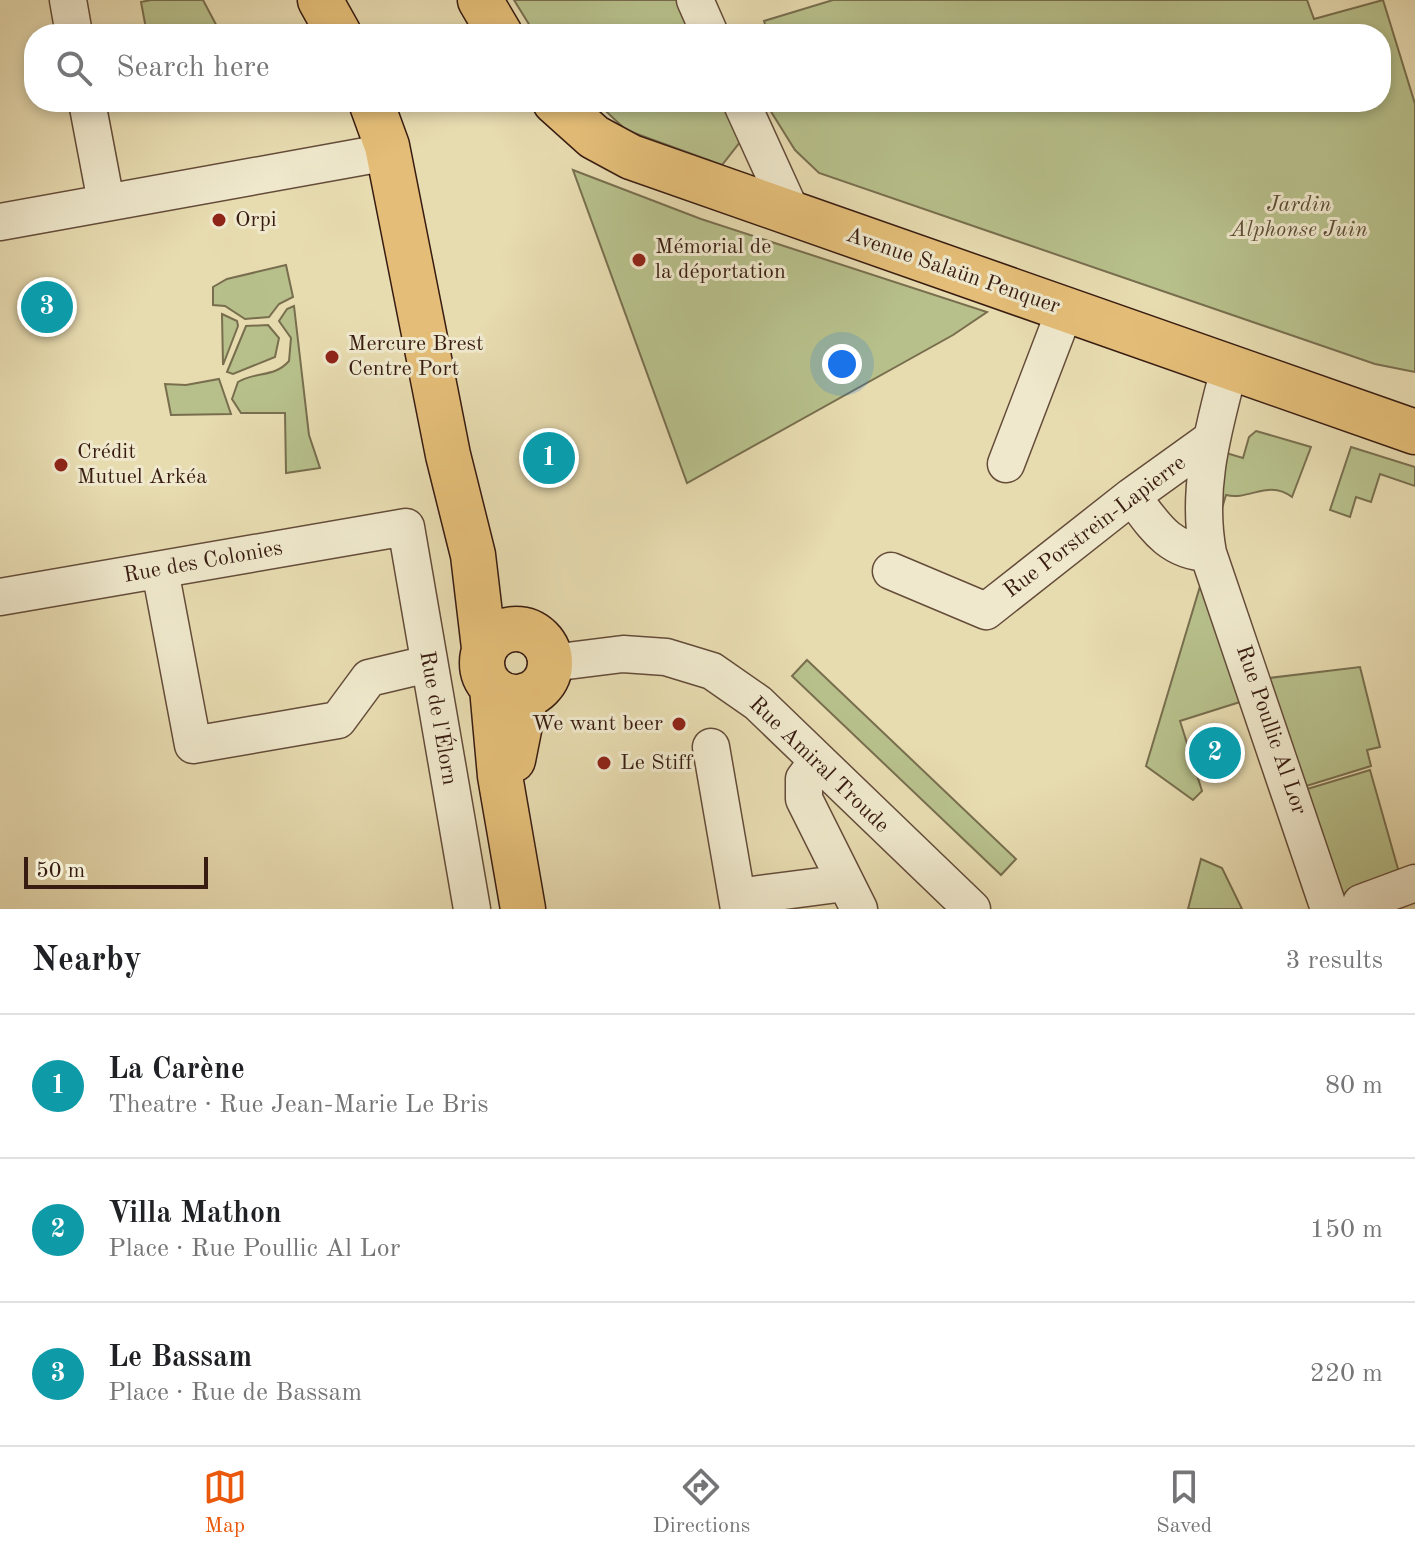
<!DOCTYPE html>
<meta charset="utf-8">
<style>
body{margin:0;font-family:"Old Standard TT",serif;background:#f2f2f2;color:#202124}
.scale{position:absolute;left:24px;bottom:20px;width:184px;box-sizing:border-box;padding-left:8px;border:4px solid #381c11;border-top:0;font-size:22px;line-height:28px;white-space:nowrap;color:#381c11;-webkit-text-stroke:6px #efe8cc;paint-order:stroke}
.you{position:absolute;left:842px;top:364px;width:28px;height:28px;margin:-20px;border:6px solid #fff;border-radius:50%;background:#1a73e8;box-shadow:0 0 0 12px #1a73e833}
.badge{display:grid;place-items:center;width:52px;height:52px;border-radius:50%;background:#ea580c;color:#fff;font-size:26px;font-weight:700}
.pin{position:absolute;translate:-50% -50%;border:4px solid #fff;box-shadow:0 2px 8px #0006}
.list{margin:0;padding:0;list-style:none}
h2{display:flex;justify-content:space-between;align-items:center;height:104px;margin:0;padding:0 32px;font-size:34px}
h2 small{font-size:26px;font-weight:400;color:#757577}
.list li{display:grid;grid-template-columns:52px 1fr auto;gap:24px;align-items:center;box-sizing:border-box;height:144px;padding:0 32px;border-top:2px solid #e0e0e0}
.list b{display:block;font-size:30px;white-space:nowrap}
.list p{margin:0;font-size:26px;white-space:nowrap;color:#757577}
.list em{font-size:26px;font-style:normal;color:#757577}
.icon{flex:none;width:44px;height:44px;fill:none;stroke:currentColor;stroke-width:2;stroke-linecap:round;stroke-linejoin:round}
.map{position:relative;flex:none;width:1415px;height:909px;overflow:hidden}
.search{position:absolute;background:#fff;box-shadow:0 4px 12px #0003;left:24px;right:24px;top:24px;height:88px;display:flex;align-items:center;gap:20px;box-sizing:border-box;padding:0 28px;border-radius:32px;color:#757577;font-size:30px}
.sheet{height:536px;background:#fff}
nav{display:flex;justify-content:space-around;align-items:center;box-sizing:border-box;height:112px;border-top:2px solid #e0e0e0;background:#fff;font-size:22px;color:#757577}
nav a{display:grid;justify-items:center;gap:4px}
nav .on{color:#ea580c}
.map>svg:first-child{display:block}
.green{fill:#b7c08b;stroke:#786e4e;stroke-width:2}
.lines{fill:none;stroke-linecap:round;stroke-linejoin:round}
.minor-casing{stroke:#644c39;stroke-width:39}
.major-casing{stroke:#381c11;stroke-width:47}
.minor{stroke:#efe8cc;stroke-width:36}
.major{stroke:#e4be78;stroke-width:44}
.poi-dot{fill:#8f2418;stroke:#efe8cc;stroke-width:3}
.labels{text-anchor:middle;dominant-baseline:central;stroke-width:6;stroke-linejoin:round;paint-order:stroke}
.park-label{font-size:22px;font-style:italic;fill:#5e4d36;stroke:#efe8cc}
.poi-label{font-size:22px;fill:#381c11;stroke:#efe8cc;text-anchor:start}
.street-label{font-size:22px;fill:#381c11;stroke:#efe8cc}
</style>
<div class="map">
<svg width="1415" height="909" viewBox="0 0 1415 909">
<rect width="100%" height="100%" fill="#e7dbb0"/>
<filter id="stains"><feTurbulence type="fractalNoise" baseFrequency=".0025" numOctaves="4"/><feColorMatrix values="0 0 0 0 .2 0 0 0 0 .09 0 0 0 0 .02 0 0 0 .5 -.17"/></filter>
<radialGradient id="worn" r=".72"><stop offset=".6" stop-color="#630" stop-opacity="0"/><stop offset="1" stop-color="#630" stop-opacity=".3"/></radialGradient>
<path class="green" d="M151,0H203L221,34H147L141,2Z
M514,0H677L692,34H535Z
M833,0H1307L1314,19L1383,0L1415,104V372L1375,364L819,173L795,150L765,102H1381V34H768L764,21Z
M596,102H722L740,142L722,165L626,130Z
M573,170L701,219L987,312L953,335L687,483Z
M286,265L293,297L279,304L269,317L245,319L225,306L213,305V287L227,279Z
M294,306L309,435L320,468L286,473L285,413H241L232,399L238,382C257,371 274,378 289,361L291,338L279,321L287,309Z
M222,314L237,321L238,326L223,365Z
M268,325L279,338L275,357L233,374L227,372L246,326Z
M219,379L231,414L171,415L165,384L186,385Z
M1256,431L1311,447L1292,497C1268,479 1249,501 1226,495L1217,525L1223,452L1243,458L1249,437Z
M1351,447L1415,467V486L1380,474L1371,502L1356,497L1350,517L1330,510Z
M1201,583L1243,701L1180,721L1202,791L1193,800L1146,766Z
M807,660L1016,859L1001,875L792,676Z
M1360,667L1380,747L1367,750L1371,766L1303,787L1269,678Z
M1370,770L1400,876L1342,901L1304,790Z
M1201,859L1222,868L1242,909H1188Z"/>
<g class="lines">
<defs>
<path id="minor" d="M68,0L74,34
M695,0L710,34
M87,102L106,202
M741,102L793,216
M0,222L366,156
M1229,369C1213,431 1196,489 1208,553L1329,909
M1006,464L1065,310
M1132,496C1154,525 1168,551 1208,553
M160,570L193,745L338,720L369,678L428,664
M891,571L986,611L1132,496L1210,440
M0,597L406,527L472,909
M551,663L623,654L666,657L712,671L758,703L972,909
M711,747L739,909
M816,763L804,779V799L859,909
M737,897L845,883
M1361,903L1415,883"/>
<path id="major" d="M320,0L339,34
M480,0L500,34
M371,102L387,146L448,455L473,555L484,648
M555,102L594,137L631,157L1415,432
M482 663a34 34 0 1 1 68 0a34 34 0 1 1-68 0Z
M492,688L500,776L523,909
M513,760L526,695"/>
</defs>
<use href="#minor" class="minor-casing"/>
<use href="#major" class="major-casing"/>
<use href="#minor" class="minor"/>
<use href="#major" class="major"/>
</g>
<g class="poi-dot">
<circle cx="219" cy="220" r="8"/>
<circle cx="639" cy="260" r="8"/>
<circle cx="332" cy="357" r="8"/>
<circle cx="61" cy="465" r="8"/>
<circle cx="679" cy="724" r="8"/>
<circle cx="604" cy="763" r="8"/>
</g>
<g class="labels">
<g class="park-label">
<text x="1299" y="205">Jardin<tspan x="1299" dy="25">Alphonse Juin</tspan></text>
</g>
<g class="poi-label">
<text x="235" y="220">Orpi</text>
<text x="655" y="247">Mémorial de<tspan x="655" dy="25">la déportation</tspan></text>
<text x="348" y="344">Mercure Brest<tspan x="348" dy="25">Centre Port</tspan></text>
<text x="77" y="452">Crédit<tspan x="77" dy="25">Mutuel Arkéa</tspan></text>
<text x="663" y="724" text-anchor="end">We want beer</text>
<text x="620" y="763">Le Stiff</text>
</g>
<g class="street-label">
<text transform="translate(953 271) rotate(19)">Avenue Salaün Penquer</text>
<text transform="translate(1095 527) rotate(-37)">Rue Porstrein-Lapierre</text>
<text transform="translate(203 562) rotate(-10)">Rue des Colonies</text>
<text transform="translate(438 718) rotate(80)">Rue de l'Élorn</text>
<text transform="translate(1271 730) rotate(71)">Rue Poullic Al Lor</text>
<text transform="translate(819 765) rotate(44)">Rue Amiral Troude</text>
</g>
</g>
<rect width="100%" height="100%" filter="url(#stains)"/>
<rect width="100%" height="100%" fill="url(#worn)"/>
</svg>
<div class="scale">50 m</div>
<div class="you"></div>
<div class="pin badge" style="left:549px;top:458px;background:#0f9aa8">1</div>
<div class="pin badge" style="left:1215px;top:753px;background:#0f9aa8">2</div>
<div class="pin badge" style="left:47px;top:307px;background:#0f9aa8">3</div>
<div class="search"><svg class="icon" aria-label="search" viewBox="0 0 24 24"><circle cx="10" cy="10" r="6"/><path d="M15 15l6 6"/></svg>Search here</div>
</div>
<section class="sheet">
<h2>Nearby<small>3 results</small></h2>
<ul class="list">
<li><span class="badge" style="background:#0f9aa8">1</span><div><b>La Carène</b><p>Theatre · Rue Jean-Marie Le Bris</p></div><em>80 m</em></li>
<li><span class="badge" style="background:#0f9aa8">2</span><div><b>Villa Mathon</b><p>Place · Rue Poullic Al Lor</p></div><em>150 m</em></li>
<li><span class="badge" style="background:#0f9aa8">3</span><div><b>Le Bassam</b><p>Place · Rue de Bassam</p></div><em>220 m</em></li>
</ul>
</section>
<nav>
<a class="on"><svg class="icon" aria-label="map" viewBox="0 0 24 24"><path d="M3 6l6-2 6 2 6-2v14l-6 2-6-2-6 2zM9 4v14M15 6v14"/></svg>Map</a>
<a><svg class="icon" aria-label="directions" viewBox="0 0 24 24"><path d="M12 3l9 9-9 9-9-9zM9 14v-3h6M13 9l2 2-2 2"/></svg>Directions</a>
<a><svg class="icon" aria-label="saved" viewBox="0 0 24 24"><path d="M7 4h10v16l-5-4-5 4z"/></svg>Saved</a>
</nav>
